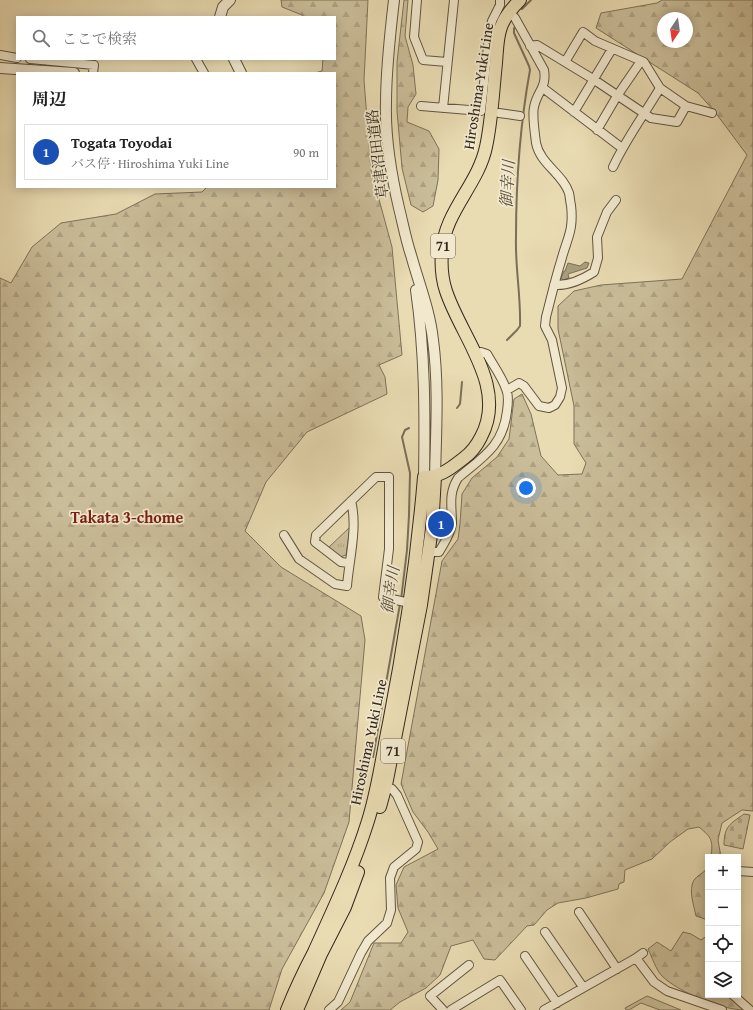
<!DOCTYPE html>
<html lang="ja">
<meta charset="utf-8">
<style>
body{margin:0;font-family:"Gentium Book Plus","Noto Serif JP",serif;background:#f6f6f6;color:#222}
.controls{position:absolute;right:12px;bottom:12px;display:grid;overflow:hidden;border-radius:0px;box-shadow:0 2px 10px #0003}
.controls button{width:36px;height:36px;display:grid;place-items:center;padding:0;border:0;border-bottom:1px solid #e0e0e0;background:#fff;color:#222;font:20px sans-serif}
.compass{position:absolute;left:657px;top:12px;width:36px;height:36px;border-radius:50%;background:#fff;box-shadow:0 2px 10px #0003;rotate:193deg}
.you{position:absolute;left:526px;top:488px;width:14px;height:14px;margin:-10px;border:3px solid #fff;border-radius:50%;background:#1a73e8;box-shadow:0 0 0 6px #1a73e833}
.badge{display:grid;place-items:center;width:26px;height:26px;border-radius:50%;background:#8f2418;color:#fff;font-size:13px;font-weight:700}
.pin{position:absolute;translate:-50% -50%;border:2px solid #fff;box-shadow:0 1px 4px #0006}
.list{margin:0;padding:0;list-style:none}
h2{display:flex;justify-content:space-between;align-items:center;height:52px;margin:0;padding:0 16px;font-size:17px}
h2 small{font-size:13px;font-weight:400;color:#767676}
.list li{display:grid;grid-template-columns:26px 1fr auto;gap:12px;align-items:center;box-sizing:border-box;height:56px;margin:0 8px 8px;padding:0 8px;border:1px solid #e0e0e0;border-radius:0px}
.list b{display:block;font-size:15px;white-space:nowrap}
.list p{margin:0;font-size:13px;white-space:nowrap;color:#767676}
.list em{font-size:13px;font-style:normal;color:#767676}
.icon{flex:none;width:22px;height:22px;fill:none;stroke:currentColor;stroke-width:2;stroke-linecap:round;stroke-linejoin:round}
.map{position:relative;flex:none;width:753px;height:1010px;overflow:hidden}
.search{position:absolute;background:#fff;box-shadow:0 2px 10px #0003;left:16px;top:16px;width:320px;height:44px;display:flex;align-items:center;gap:10px;box-sizing:border-box;padding:0 14px;border-radius:0px;color:#767676;font-size:15px}
.panel{position:absolute;background:#fff;box-shadow:0 2px 10px #0003;left:16px;top:72px;width:320px;height:116px;border-radius:0px}
.map>svg:first-child{display:block}
.grass{fill:#cabd99;stroke:#7e725b}
.forest{fill:url(#forest-firs);stroke:#7e725b;fill-rule:evenodd}
.cemetery{fill:url(#cemetery-stones);stroke:#7e725b}
.park{fill:url(#park-tufts);stroke:#7e725b}
.water{fill:#aa9e7f;stroke:#7a6f58}
.lines{fill:none;stroke-linecap:round;stroke-linejoin:round}
.stream{stroke:#7a6f58;stroke-width:2}
.minor-casing{stroke:#5f5542;stroke-width:10}
.tertiary-casing{stroke:#5f5542;stroke-width:12}
.primary-casing{stroke:#31281d;stroke-width:14}
.minor{stroke:#f1e8cd;stroke-width:8}
.tertiary{stroke:#f1e8cd;stroke-width:10}
.primary{stroke:#e9dbb2;stroke-width:12}
.labels{text-anchor:middle;dominant-baseline:central;stroke-width:3.5;stroke-linejoin:round;paint-order:stroke}
.shield{fill:#f1e8cd;stroke:#6b6252;stroke-width:1}
.shield-label{font-size:14px;font-weight:bold;fill:#31281d}
.street-label{font-size:15px;fill:#31281d;stroke:#f1e8cd}
.water-label{font-size:16px;font-style:italic;fill:#554b3a;stroke:#f1e8cd}
.neighbourhood-label{font-size:16px;font-weight:bold;fill:#7a1f14;stroke:#f1e8cd}
</style>
<div class="map">
<svg width="753" height="1010" viewBox="0 0 753 1010">
<defs>
<pattern id="forest-firs" width="22" height="20" patternUnits="userSpaceOnUse"><rect width="22" height="20" fill="#cabd99"/><path d="M5 1l3.5 6h-7zM16 11l3.5 6h-7z" fill="#aea283"/></pattern>
<pattern id="cemetery-stones" width="16" height="16" patternUnits="userSpaceOnUse"><rect width="16" height="16" fill="#cabd99"/><path d="M2 7V4a2 2 0 0 1 4 0v3zM10 15v-3a2 2 0 0 1 4 0v3z" fill="#aea283"/></pattern>
<pattern id="park-tufts" width="24" height="20" patternUnits="userSpaceOnUse"><rect width="24" height="20" fill="#cabd99"/><path d="M3 7l-1-3M5 7V3M7 7l1-3M15 17l-1-3M17 17v-4M19 17l1-3" fill="none" stroke="#aea283"/></pattern>
</defs>
<rect width="100%" height="100%" fill="#e9dbb2"/>
<filter id="stains"><feTurbulence type="fractalNoise" baseFrequency=".005" numOctaves="4"/><feColorMatrix values="0 0 0 0 .2 0 0 0 0 .09 0 0 0 0 .02 0 0 0 .5 -.17"/></filter>
<radialGradient id="worn" r=".72"><stop offset=".6" stop-color="#630" stop-opacity="0"/><stop offset="1" stop-color="#630" stop-opacity=".3"/></radialGradient>
<path class="grass" d="M647,996L681,1010H660L641,1003L629,1010H626L625,1008Z"/>
<path class="forest" d="M281,0H368L364,80L371,170L392,247L402,355L379,365L385,377L387,394L307,432L266,482L245,531L281,567L361,616L365,640L349,822L324,893L282,969L269,1010H0V278L11,283L32,247L61,223L116,214L155,194L202,192L207,187H335V73H315L322,71L323,59H335V17H304L302,15L282,7Z
M404,0H408L405,36L413,65L416,94L408,107L407,122L429,131L439,149L438,180L433,206L423,212L411,205L402,168L397,111V62Z
M662,0H753V811L742,810L722,823L718,840L721,857H711C713,840 712,838 699,827L688,829L670,842L652,859L625,870L624,882L619,884L618,889L586,898L558,903L547,910L534,925L527,926L495,960L484,959L473,940L451,946L440,975L426,988L400,1002L390,1010H341L350,1002L374,943H401L408,932L398,908L396,885L404,867L438,849L428,832L413,812L401,784L442,561L458,539L460,524L462,494L472,478L497,457L509,439L514,399L522,394L531,414L541,456L558,475L582,474L586,463L574,444V406L558,329V306L574,291L601,285L682,279L747,155L715,112L698,93L596,28L601,13L657,3ZM663,18H687V42H663Z
M708,867V922L705,919L696,916C694,906 688,890 694,880C697,875 705,873 708,867Z
M683,932L691,934L701,940L708,935V995H727L744,1010C723,1010 678,992 662,976C656,970 652,957 648,949L657,942L671,951Z"/>
<path class="cemetery" d="M744,814L750,815L743,849L724,845C724,826 730,824 744,814Z"/>
<path class="park" d="M350,527L346,555L340,557L328,548Z"/>
<path class="water" d="M585,262L589,263L587,268L568,274L569,278L563,280L561,278L564,271H565L568,263L580,266Z"/>
<g class="lines">
<path class="stream" d="M522,9L531,0
M507,340L517,330L520,326C521,296 515,267 516,237C516,181 520,125 530,70L529,66L514,33V28
M457,408L460,404L462,382
M401,600L407,550L409,515L410,473L402,437L405,430L409,428
M373,757L400,604"/>
<defs>
<path id="minor" d="M417,0L414,37L423,60L447,62
M530,46L537,45L593,79L651,118L677,122L686,106
M0,55L17,58
M30,59L94,65L93,73
M196,59L204,73
M565,62L583,32L595,41L644,62L660,88L686,106L712,113
M543,88L622,148
M421,106L481,111L489,37L492,21L500,5V0
M443,108L454,0
M574,112L612,49
M499,113L520,116
M597,130L617,96L641,61
M613,167C626,139 644,115 660,88
M554,285C567,286 583,279 594,272L598,258L597,237L607,212L616,200
M507,390L519,383L524,386L539,406L549,408L555,405L560,397L562,388L552,340L545,326L546,317C551,298 555,280 561,261C567,238 574,231 571,205C570,202 570,197 569,193C563,174 540,164 536,143C535,134 532,116 534,107C537,91 547,88 544,70L515,18L509,11
M284,535L299,559L335,584L347,586C349,560 358,527 351,501
M429,552H439C444,543 451,534 452,523C452,506 448,494 458,478C483,457 503,446 507,411C508,404 509,395 506,389C502,377 493,365 487,354L481,352L476,354
M349,563L341,562L315,542L316,535L376,477H389V549L383,597L414,604
M738,871L753,872
M579,912L617,969
M545,932L583,987
M525,956L557,1003
M636,958L654,982L667,991L722,1010
M733,995L750,1010
M329,1010L338,1002L361,953L368,941L387,923L391,910L390,878L394,867L416,849L418,842L397,795L392,789L382,785
M443,1010L430,996L469,965
M451,1010L500,980L521,1010
M544,1010L636,958L643,953"/>
<path id="tertiary" d="M394,0C390,34 386,68 386,103C385,138 391,174 399,208C403,224 406,240 411,255C419,284 430,311 433,340C439,385 436,432 435,477
M220,17L223,7L230,0
M234,59L241,73
M0,68L74,73
M416,290C425,353 425,414 424,477"/>
<path id="primary" d="M380,807L386,785L421,605L432,528L435,477
M287,1010C295,990 304,971 314,952C333,910 353,868 367,824C378,791 382,756 389,723C405,641 417,560 424,477C441,477 451,468 464,458C471,453 477,445 481,437C508,387 461,337 446,291C442,279 441,264 442,252C444,212 478,185 486,147C492,119 493,91 496,63C497,51 497,38 501,27C505,16 512,8 520,0
M297,1010L321,954L345,907L358,872"/>
</defs>
<use href="#minor" class="minor-casing"/>
<use href="#tertiary" class="tertiary-casing"/>
<use href="#primary" class="primary-casing"/>
<use href="#minor" class="minor"/>
<use href="#tertiary" class="tertiary"/>
<use href="#primary" class="primary"/>
</g>
<g class="labels">
<g class="shield">
<rect x="431" y="234" width="24" height="24" rx="3"/>
<rect x="381" y="739" width="24" height="24" rx="3"/>
</g>
<g class="shield-label">
<text x="443" y="246">71</text>
<text x="393" y="751">71</text>
</g>
<g class="street-label">
<text transform="translate(478 86) rotate(-81)">Hiroshima Yuki Line</text>
<text transform="translate(377 154) rotate(-97)">草津沼田道路</text>
<text transform="translate(368 742) rotate(-78)">Hiroshima Yuki Line</text>
</g>
<g class="water-label">
<text transform="translate(507 184) rotate(-87)">御幸川</text>
<text transform="translate(390 590) rotate(-82)">御幸川</text>
</g>
<g class="neighbourhood-label">
<text x="127" y="517">Takata 3-chome</text>
</g>
</g>
<rect width="100%" height="100%" filter="url(#stains)"/>
<rect width="100%" height="100%" fill="url(#worn)"/>
</svg>
<div class="controls">
<button>+</button>
<button>−</button>
<button><svg class="icon" aria-label="locate" viewBox="0 0 24 24"><circle cx="12" cy="12" r="6"/><path d="M12 2v4M12 18v4M2 12h4M18 12h4"/></svg></button>
<button><svg class="icon" aria-label="layers" viewBox="0 0 24 24"><path d="M12 4l9 5-9 5-9-5zM3 14l9 5 9-5"/></svg></button>
</div>
<svg class="compass" viewBox="-18 -18 36 36"><path d="M0-13l5 13h-10z" fill="#e53935"/><path d="M0 13l5-13h-10z" fill="#767676"/></svg>
<div class="you"></div>
<div class="pin badge" style="left:441px;top:524px;background:#1a4fb4">1</div>
<div class="search"><svg class="icon" aria-label="search" viewBox="0 0 24 24"><circle cx="10" cy="10" r="6"/><path d="M15 15l6 6"/></svg>ここで検索</div>
<section class="panel">
<h2>周辺<small></small></h2>
<ul class="list">
<li><span class="badge" style="background:#1a4fb4">1</span><div><b>Togata Toyodai</b><p>バス停 · Hiroshima Yuki Line</p></div><em>90 m</em></li>
</ul>
</section>
</div>
